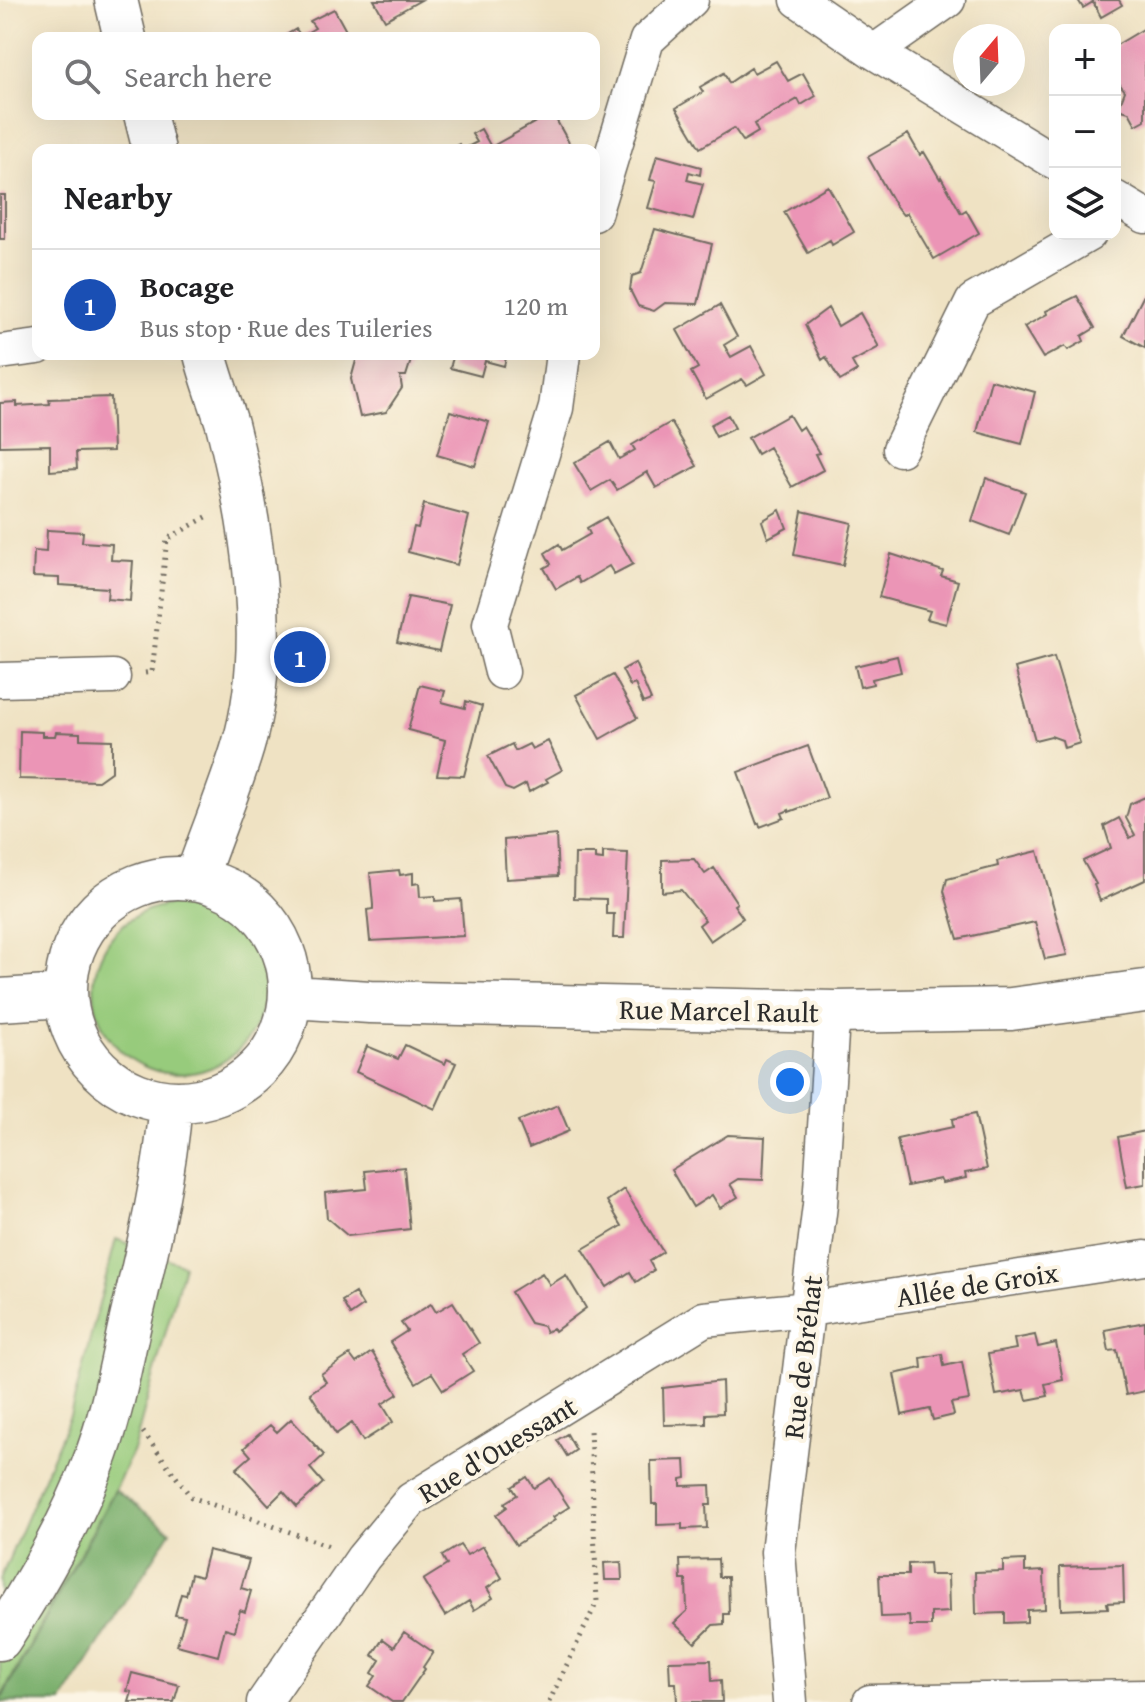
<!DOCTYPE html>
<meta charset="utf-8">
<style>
body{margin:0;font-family:"Gentium Book Plus",serif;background:#f6f6f6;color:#202124}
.controls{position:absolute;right:24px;top:24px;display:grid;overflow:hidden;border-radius:16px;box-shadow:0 8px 32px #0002}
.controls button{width:72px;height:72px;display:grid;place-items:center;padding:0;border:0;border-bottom:2px solid #e0e0e0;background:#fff;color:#202124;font:40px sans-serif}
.compass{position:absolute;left:953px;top:24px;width:72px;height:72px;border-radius:50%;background:#fff;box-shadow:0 8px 32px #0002;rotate:19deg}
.you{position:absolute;left:790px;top:1082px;width:28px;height:28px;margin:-20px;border:6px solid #fff;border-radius:50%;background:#1a73e8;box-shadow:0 0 0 12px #1a73e833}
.badge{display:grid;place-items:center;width:52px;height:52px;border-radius:50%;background:#b5179e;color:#fff;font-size:26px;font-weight:700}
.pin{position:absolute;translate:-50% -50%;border:4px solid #fff;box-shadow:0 2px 8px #0006}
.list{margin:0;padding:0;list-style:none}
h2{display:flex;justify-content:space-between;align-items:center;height:104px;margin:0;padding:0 32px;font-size:34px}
h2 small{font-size:26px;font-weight:400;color:#757577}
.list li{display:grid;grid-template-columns:52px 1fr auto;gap:24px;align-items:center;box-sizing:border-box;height:112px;padding:0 32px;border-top:2px solid #e0e0e0}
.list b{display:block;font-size:30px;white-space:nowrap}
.list p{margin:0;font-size:26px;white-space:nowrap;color:#757577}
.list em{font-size:26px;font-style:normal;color:#757577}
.icon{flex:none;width:44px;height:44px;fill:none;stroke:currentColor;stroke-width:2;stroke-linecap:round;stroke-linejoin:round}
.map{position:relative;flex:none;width:1145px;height:1702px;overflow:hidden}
.search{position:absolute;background:#fff;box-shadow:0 8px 32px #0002;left:32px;top:32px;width:568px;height:88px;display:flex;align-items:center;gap:20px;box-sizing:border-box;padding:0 28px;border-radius:16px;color:#757577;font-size:30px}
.panel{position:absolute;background:#fff;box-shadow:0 8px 32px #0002;left:32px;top:144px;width:568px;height:216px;border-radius:16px}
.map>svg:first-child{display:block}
.green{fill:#97cb7c;stroke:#617b54;stroke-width:2}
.forest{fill:#79af6c;stroke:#526d4c;stroke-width:2}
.building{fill:#eb95b6}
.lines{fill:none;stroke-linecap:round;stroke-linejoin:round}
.minor-casing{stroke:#706b60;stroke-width:37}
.tertiary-casing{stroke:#706b60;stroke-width:45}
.path{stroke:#706b60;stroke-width:5;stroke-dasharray:2 6;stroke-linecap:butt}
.minor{stroke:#fff;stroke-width:34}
.tertiary{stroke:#fff;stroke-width:42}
.labels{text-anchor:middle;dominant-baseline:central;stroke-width:8;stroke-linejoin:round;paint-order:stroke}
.street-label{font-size:28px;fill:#2b2b2b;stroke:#fcf5e5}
</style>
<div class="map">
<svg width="1145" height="1702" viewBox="0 0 1145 1702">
<rect width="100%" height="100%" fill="#fcf5e5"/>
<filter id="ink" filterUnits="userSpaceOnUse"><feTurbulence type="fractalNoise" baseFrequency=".0125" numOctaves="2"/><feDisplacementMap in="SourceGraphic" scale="16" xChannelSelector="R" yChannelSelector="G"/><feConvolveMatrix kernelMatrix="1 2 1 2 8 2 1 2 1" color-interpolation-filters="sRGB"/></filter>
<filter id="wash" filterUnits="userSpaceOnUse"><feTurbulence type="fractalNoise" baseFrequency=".006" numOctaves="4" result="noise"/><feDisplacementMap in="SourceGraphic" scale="32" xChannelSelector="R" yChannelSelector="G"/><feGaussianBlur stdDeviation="1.8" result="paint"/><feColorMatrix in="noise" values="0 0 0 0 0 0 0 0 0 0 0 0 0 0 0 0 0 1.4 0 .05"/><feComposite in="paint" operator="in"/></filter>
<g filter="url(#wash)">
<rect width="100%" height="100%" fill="#efe2c3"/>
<path class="green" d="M94 989a85 85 0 1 1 170 0a85 85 0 1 1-170 0Z
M116,1239L184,1265L134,1448L115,1490L0,1699V1580L70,1416Z"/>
<path class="forest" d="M115,1490L171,1531L62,1702H0Z"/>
<g id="blocks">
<path class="building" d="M374,0H421L385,20Z
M1078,0H1119L1122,5L1101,17L1093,2L1083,8Z
M334,9L350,38H281L296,29L301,36L315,28L310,21Z
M1145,28V120L1136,125L1129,112L1118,109L1125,91L1117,81L1115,82V46Z
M776,61L788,81L803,73L816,96L801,105L798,99L754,124L758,132L743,141L734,128L700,148L676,108L703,92L700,87L724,73L729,83L751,68L754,73Z
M550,114H553L573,150H448L459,144L462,150L477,142L472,134L481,129L491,147Z
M908,134L920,155L924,152L940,179L941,177L961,213L966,210L979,233L934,259L907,213L903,215L895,205L868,157Z
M657,155L701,167L700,175L689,172L687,180L703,184L693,220L648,208L656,181L650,180Z
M828,186L854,232L832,245L830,240L808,253L784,212Z
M0,195H5V239H0Z
M655,229L712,244L698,304L665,303L654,311L638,306L630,290L632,276L641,273Z
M1145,293V348L1123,336Z
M1077,296L1095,328L1082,336L1084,341L1068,350L1065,346L1043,358L1024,327L1047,314L1046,311Z
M720,305L737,337L724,345L731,357L751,346L766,374L747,385L742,379L706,399L691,372L698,368L677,330Z
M828,308L838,326L860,313L879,347L852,362L857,371L840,381L826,357L822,360L805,325Z
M348,354H413L406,376H400L402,388L386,412L360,417L351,379L357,357Z
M454,354H507L504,366L485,361L481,376L450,368Z
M991,380L1035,392L1022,444L977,432Z
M111,397L113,451L76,452L77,469L50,471V445L0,446V403L17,402V406L50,404L49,399Z
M450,411L489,422L475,466L437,455Z
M728,415L735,428L716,437L710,425Z
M789,415L798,430L803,426L819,453L815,454L823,470L792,487L769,447L757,454L748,438Z
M671,422L697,466L656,488L647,472L617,490L610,480L591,491L574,463L610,442L619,459L635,450L632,445Z
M986,478L1025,492L1009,535L972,521Z
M424,504L469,516L457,565L408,552L414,527L418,528Z
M780,510L787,528L768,538L762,521Z
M802,511L852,523L843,565L794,555Z
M606,517L633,564L614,574L609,566L580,583L577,577L556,589L544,568L551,564L545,553L559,544L562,550L590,534L587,528Z
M47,530L83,532L82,542L112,544L111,560L133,561L130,601L107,599L108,588L59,585V578L33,577L34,551L46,552Z
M891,554L943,571L941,576L958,581L946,624L927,619L930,611L879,597Z
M408,597L450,605L439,651L397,642Z
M897,656L901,672L872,679L873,684L860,687L855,666Z
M1054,657L1080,743L1064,748L1062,740L1051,736L1035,740L1015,668Z
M635,663L651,700L643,703L635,684L630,686L622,670Z
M613,675L637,718L600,739L576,695Z
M420,685L445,691L442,702L465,708L466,701L482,706L464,776L437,775L445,740L408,730Z
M20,731L42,732V736H55L56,732L80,733V739L112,740V771L98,781L19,779Z
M548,741L562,770L546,779L548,782L529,792L526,784L513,791L505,788L488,756L512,744L515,751L529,744L532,749Z
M808,746L827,798L789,812V810L782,813L784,818L760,827L759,823L757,824L738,772Z
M1145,797V880L1100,901L1094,885L1096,884L1083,861L1111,848L1104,826L1119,818L1130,838L1135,835L1126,818L1130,804Z
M556,835L558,876L506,879L504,840Z
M1038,851L1067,955L1045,959L1035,922L958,939L944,891L947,879L998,866L997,861Z
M603,852L628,853L624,938H613L614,914H606V899L574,898L575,854H595V859L603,860Z
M694,859L705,874L714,868L737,903L734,905L743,918L710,941L699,925L705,920L681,890L662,892V860Z
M399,870L400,875L413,873V884L419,883L420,897L435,896V901L461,899L464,936L370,941L367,910L373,909V905L370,873Z
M405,1045L445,1064L447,1059L456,1063L435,1109L356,1072L367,1046L398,1059Z
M558,1105L569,1131L529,1148L518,1121Z
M975,1114L987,1169L965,1173L966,1178L942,1183L940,1179L907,1186L897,1139L953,1127L952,1119Z
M1145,1131V1184L1127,1187L1118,1137Z
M728,1135L765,1137L763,1180L738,1179L730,1184L738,1197L720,1208L712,1195L693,1207L671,1170Z
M404,1167L410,1229L348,1236L327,1218L325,1193L367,1189L365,1171Z
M624,1189L663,1252L649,1261L654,1270L636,1282L630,1272L607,1287L583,1249L622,1226L607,1201Z
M542,1273L550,1285L566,1275L586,1308L555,1331L553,1328L546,1332L543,1326L530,1323L511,1292Z
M355,1293L363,1306L350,1315L342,1301Z
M453,1302L479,1343L462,1354L473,1371L443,1390L432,1373L416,1383L390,1342L407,1331L401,1323L431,1304L436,1312Z
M1145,1322V1391L1126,1395L1117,1350L1109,1351L1105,1330Z
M1035,1335L1038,1347L1056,1343L1063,1380L1045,1384L1048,1396L1027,1400L1024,1390L996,1395L988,1354L1016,1349L1014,1339Z
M372,1352L398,1394L382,1404L393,1422L363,1441L352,1423L336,1434L310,1393L326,1382L321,1374L350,1355L356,1363Z
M942,1354L944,1366L962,1362L969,1400L951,1403L954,1415L933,1420L930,1409L902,1415L894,1374L922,1368L921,1358Z
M722,1381L723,1413L706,1414V1424L664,1425L663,1388Z
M291,1419L324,1455L310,1468L323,1483L297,1507L283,1491L269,1505L236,1469L251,1456L244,1448L257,1436L270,1425L277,1432Z
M567,1434L576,1450L567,1456L557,1440Z
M685,1460L686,1478L681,1479V1486L710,1485L711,1505H706L707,1528L682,1529V1524L657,1525V1504H652L651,1461Z
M527,1477L534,1488L550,1478L569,1507L553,1517L555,1520L516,1545L496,1515L507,1507L504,1503L517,1495L512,1487Z
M460,1545L467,1555L483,1546L502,1578L487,1588L493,1598L474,1610L469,1601L445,1616L423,1580L447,1565L442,1556Z
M208,1550L249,1560L241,1588L251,1591L245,1612L240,1610L235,1631L225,1628L218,1656L177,1645L185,1617L175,1615L181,1594L186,1595L191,1574L201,1577Z
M718,1559L719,1577H728L729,1614H724V1624L713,1625L695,1643L674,1623L687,1611L686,1580H681L680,1560Z
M1025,1560V1572L1044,1571L1045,1609L1027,1610V1622L1005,1623V1613L976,1614L975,1572L1003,1571V1561Z
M621,1562L622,1580H605L604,1563Z
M929,1563L930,1575H948L949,1612L931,1613V1626H910L909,1616L881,1617L879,1575H908V1564Z
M1123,1565L1124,1602L1107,1603L1108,1608L1061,1610L1060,1567Z
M404,1632L433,1652L423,1667L425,1669L402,1702H392L369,1686L376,1676L372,1673L380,1660L372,1655L383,1639L394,1647Z
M711,1660L712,1681L721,1680L722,1702H677L676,1683H670L669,1661Z
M132,1673L179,1685L174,1702H129L132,1692L127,1691Z"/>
</g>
</g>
<g filter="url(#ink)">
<use href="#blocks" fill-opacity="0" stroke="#706b60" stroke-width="2"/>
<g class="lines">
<defs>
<path id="minor" d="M798,0L874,52L1055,162
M874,52L948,0
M1115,198L1145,216
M594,214L647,40L691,0
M0,352L38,347
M900,449L973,301L1089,234
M502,672L490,624L556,408L563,354
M0,680L113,677
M264,1702L363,1558L411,1500L704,1319L809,1309L1145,1258
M790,1702L778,1552L820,1205L831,1034L836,1012
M870,1702L1145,1697"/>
<path id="tertiary" d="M116,0L125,38
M145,114L154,150
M66 990a112 112 0 1 1 224 0a112 112 0 1 1-224 0Z
M196,878C211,834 230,790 243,746C273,646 252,523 227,424C220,401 211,378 205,354
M292,997L370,1002L836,1012L1011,1009L1145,991
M0,1000L65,996
M0,1639C35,1585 69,1527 92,1467C111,1420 120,1368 131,1319C148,1247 165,1177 171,1103"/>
</defs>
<use href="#minor" class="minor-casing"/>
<use href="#tertiary" class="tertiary-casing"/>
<path class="path" d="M145,673L152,672L167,539L210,515
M143,1432L191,1497L332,1547
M549,1702L597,1602L590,1429"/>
<use href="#minor" class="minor"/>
<use href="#tertiary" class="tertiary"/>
</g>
</g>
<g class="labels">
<g class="street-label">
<text transform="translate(719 1010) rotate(1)">Rue Marcel Rault</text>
<text transform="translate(977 1284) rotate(-9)">Allée de Groix</text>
<text transform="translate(802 1357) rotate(-83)">Rue de Bréhat</text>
<text transform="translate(497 1449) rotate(-31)">Rue d'Ouessant</text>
</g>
</g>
</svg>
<div class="controls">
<button>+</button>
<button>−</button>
<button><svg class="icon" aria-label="layers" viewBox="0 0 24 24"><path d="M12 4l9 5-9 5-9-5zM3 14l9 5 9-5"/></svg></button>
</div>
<svg class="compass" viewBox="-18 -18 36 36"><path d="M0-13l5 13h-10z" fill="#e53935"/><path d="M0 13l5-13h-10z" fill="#757577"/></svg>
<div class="you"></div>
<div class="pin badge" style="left:300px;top:657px;background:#1a4fb4">1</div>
<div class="search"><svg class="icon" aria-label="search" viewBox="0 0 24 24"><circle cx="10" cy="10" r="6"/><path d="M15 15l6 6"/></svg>Search here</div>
<section class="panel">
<h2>Nearby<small></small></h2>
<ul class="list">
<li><span class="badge" style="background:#1a4fb4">1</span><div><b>Bocage</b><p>Bus stop · Rue des Tuileries</p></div><em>120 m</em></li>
</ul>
</section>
</div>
